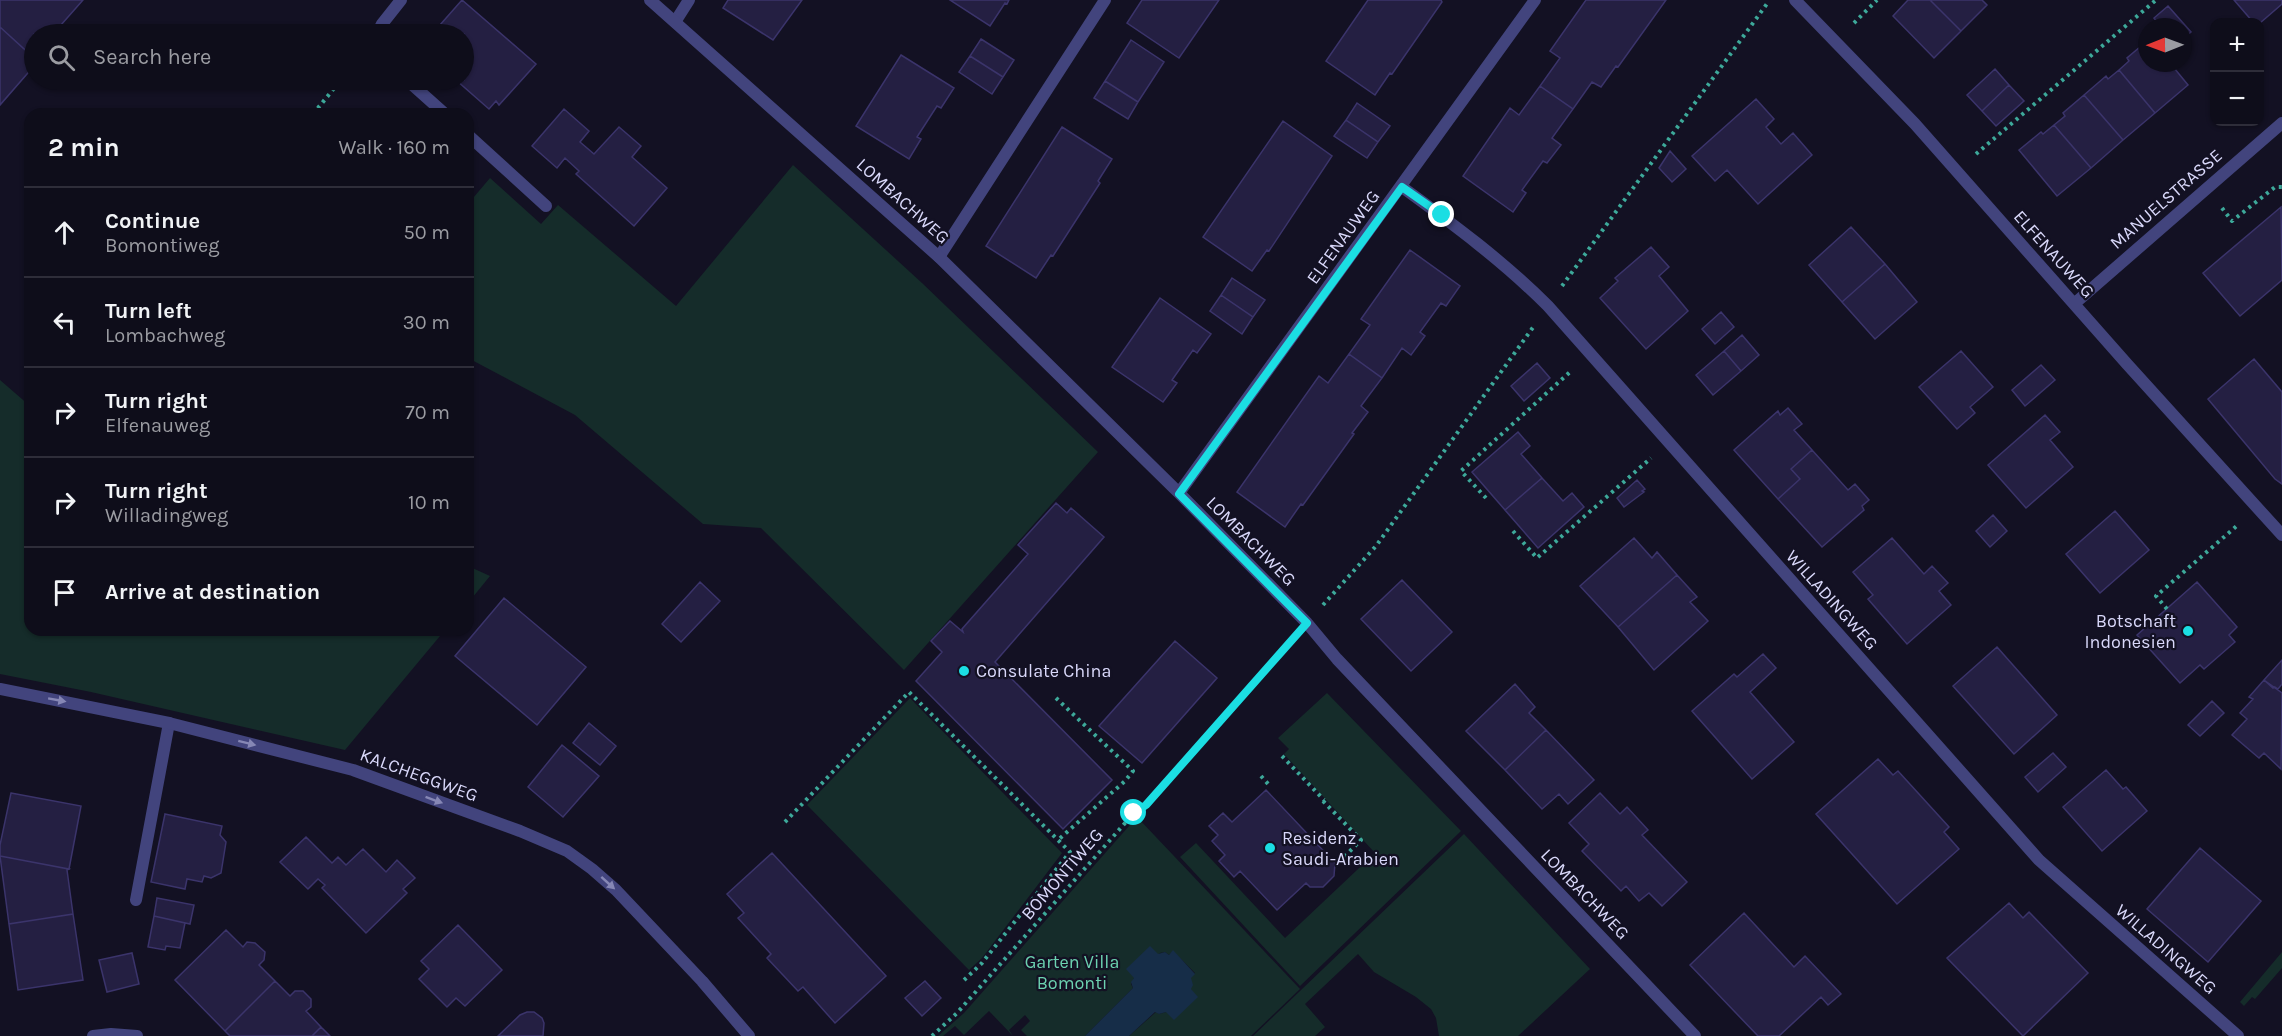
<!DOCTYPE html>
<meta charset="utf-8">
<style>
body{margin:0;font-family:Karla,sans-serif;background:#171623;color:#f1f3f6}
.controls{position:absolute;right:18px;top:18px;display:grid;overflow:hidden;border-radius:12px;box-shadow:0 2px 4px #0004}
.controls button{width:54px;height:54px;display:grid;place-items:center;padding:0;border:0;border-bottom:2px solid #2e2d39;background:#0e0d1a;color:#f1f3f6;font:30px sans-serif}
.compass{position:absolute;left:2138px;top:18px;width:54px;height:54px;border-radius:50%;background:#0e0d1a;box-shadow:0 2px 4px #0004;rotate:269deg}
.stop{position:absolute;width:18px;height:18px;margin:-14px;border:4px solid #1bdee3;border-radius:50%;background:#fff}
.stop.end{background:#1bdee3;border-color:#fff;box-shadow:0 2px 6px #0008}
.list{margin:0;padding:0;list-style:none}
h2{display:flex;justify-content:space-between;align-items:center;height:78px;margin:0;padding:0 24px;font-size:26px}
h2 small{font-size:20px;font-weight:400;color:#9b9ca2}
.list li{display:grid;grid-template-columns:39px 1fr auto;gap:18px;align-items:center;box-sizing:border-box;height:90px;padding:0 24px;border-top:2px solid #2e2d39}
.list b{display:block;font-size:22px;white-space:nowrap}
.list p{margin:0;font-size:20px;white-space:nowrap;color:#9b9ca2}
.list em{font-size:20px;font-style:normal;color:#9b9ca2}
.icon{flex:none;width:33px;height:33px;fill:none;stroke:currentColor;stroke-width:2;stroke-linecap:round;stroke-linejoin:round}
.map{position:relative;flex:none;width:2282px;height:1036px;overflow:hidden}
.search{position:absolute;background:#0e0d1a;box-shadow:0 2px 4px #0004;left:24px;top:24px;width:450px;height:66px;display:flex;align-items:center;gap:15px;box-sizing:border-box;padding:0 21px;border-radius:33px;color:#9b9ca2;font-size:22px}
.panel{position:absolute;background:#0e0d1a;box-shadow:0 2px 4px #0004;left:24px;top:108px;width:450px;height:528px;border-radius:18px}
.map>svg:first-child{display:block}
.green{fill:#152c2a}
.water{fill:#162d48}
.building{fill:#241f42;stroke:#3b346b;stroke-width:1.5}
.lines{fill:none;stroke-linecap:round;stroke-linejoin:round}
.path{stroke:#3da99a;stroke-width:4;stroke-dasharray:3 4.5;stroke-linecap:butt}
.lane{stroke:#42447d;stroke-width:12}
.street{stroke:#42447d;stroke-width:12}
.oneway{fill:#8687b5}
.route{stroke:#1bdee3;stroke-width:8}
.poi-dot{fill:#1bdee3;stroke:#131123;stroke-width:2}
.labels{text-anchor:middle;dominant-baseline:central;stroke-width:4.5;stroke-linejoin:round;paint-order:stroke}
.street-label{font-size:18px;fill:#d9d8fa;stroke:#131123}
.poi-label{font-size:18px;fill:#d9d8fa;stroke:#131123;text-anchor:start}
.park-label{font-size:18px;fill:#6cd2b1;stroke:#131123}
</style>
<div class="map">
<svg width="2282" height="1036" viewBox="0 0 2282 1036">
<rect width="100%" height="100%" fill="#131123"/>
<path class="green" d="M793,165L922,283L1098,452L904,670L761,528L703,524L575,415L468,358V204L490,178L541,224L558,205L676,306Z
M0,380L30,406V630H445L345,750L91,692L0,674Z
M468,566L490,576L468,603Z
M1327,693L1461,831L1300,986L1180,857L1196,843L1285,938L1375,853L1284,754L1289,749L1278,738Z
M910,698L1062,853L982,958L969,970L807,805Z
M1137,817L1300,989L1251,1036H1129L1156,1012L1159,1014L1166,1012L1191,989L1190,978L1195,973L1173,951L1169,955L1165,952L1160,953L1134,978L1131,984L1133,988L1085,1036H1027L1021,1030L1030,1021L1025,1015L1009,1030L1013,1036L989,1011L964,1035L955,1026L943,1036H938L964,1013Z
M1464,834L1590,969L1518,1036H1439L1436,1018L1431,1009L1416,997L1374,972L1358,954L1305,1004L1325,1027L1315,1036H1253Z
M2282,952V968L2255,999L2252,997L2244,1006L2240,1002Z"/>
<path class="water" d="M1150,946L1158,954L1165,952L1169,955L1173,950L1195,974L1191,978L1193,985L1191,989L1198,997L1174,1020L1166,1012L1159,1014L1155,1012L1129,1036H1085L1133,988L1131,982L1134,978L1126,969Z"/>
<path class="building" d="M0,0H83L53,34H34L33,57L0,27Z
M462,0L536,64L499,105L496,101L489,109L456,80H464V34H432Z
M728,0H802L773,40L723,8Z
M950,0H1009L1007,4L1005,3L990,26Z
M1142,0H1219L1179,58L1127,23Z
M1368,0H1441L1442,2L1392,74L1390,73L1375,95L1326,61Z
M1586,0H1666L1618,67L1616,66L1601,87L1592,82L1573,109L1540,86L1560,58L1550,51Z
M1908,0H1930L1961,31L1934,58L1893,16Z
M1930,0H1982L1987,5L1961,31Z
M2234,0H2282V4L2260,23L2253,22Z
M2168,6L2191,32L2183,39V27H2161L2154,18Z
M0,27L34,58V66L0,105Z
M981,39L1014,60L1003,77L970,56Z
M1131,40L1164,62L1138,102L1105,81Z
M2147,41V63H2170L2188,85L2155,113L2119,70L2129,61L2127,58Z
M901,55L954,88L941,108L937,106L917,137L921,139L909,159L856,126Z
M970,56L1003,77L992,94L959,72Z
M1995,69L2009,85L1982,111L1967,95Z
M2119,70L2155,113L2123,140L2084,95L2106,76L2108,79Z
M1105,81L1138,102L1128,119L1094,98Z
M2009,85L2024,101L1996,126L1982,111Z
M1540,86L1573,109L1552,138L1561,145L1547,163L1543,161L1522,190L1526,193L1513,212L1463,176L1510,108L1519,115Z
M2084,95L2123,140L2091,168L2054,125L2065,116L2063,113Z
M1756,99L1774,119L1766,127L1781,144L1793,133L1812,155L1758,204L1727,170L1715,181L1692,156Z
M1357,103L1390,126L1378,142L1346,120Z
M564,109L589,131L580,142L594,154L619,127L641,146L632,157L667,188L634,226L576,174L579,171L565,158L557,168L532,146Z
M1346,120L1378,142L1367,158L1334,136Z
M1283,121L1332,156L1269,251L1267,250L1252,271L1203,237Z
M2054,125L2091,168L2057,196L2019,150L2041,132L2043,134Z
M1062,127L1112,159L1098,181L1100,183L1053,256L1051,255L1036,278L986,246Z
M1670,151L1686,169L1672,182L1659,168Z
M2281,207L2282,280L2240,316L2203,273Z
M1851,227L1885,264L1842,302L1809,265Z
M1651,247L1669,267L1659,276L1688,311L1646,349L1600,298L1618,281L1615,278Z
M1410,250L1460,286L1446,306L1441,303L1420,332L1425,336L1411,355L1402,348L1382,378L1349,354L1370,325L1361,319Z
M1885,264L1917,302L1875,339L1842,302Z
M1232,278L1265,300L1253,317L1221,295Z
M1221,295L1253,317L1242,334L1210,311Z
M1160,298L1211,334L1197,353L1193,350L1172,380L1177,383L1163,402L1112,367Z
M1721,312L1734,327L1715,344L1702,329Z
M1742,335L1759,355L1741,371L1724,351Z
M1724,351L1741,371L1713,395L1696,375Z
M1961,351L1993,387L1970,407L1975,413L1957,429L1919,387Z
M1349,354L1382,378L1361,406L1368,412L1352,433L1354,434L1303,505L1301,504L1285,527L1237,492L1319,376L1328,383Z
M2254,359L2282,392V484L2275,479L2208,399Z
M1537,363L1550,378L1524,401L1511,386Z
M2041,365L2055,380L2025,406L2012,390Z
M1788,408L1802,424L1794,430L1812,450L1791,469L1800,479L1778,499L1734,450L1778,411L1780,415Z
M2045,415L2060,432L2050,440L2073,467L2026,508L1988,465Z
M1518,432L1530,446L1521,454L1542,478L1505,510L1472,472Z
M1812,450L1848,490L1855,484L1869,500L1862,506L1864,510L1822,547L1778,499L1800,479L1791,469Z
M1542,478L1563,501L1572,493L1584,507L1538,548L1505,510Z
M1637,480L1645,489L1642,491L1644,492L1624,507L1617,498Z
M1056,503L1067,513L1071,508L1104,537L995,662L1112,780L1063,829L916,681L942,652L931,641L950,621L963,632L962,629L1028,554L1018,545Z
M2115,511L2149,550L2100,593L2066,554Z
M1993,515L2007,531L1990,547L1976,531Z
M1634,538L1652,558L1657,552L1677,575L1618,627L1580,586Z
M1892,538L1924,574L1932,566L1948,583L1939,591L1951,605L1907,644L1868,599L1873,595L1853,572Z
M1677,575L1697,597L1690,602L1708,621L1654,670L1618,627Z
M1402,580L1452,632L1411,671L1361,619Z
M700,582L720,601L681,642L662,624Z
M2197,582L2237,627L2229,635L2235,642L2204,669L2200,665L2180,683L2137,635Z
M504,598L586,667L537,725L455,656Z
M1175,641L1217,678L1142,763L1099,726Z
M1997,647L2057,715L2014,754L1953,686Z
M1763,654L1776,668L1750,692L1794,742L1752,779L1692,711L1734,674L1737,677Z
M2282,660V684L2278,689L2275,687L2273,688L2264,680Z
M2264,680L2282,693L2281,769L2264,753L2259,758L2232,735L2247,719L2240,713L2253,699L2249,697Z
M1515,684L1535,707L1529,713L1546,730L1505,770L1466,731Z
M2212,701L2224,713L2200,736L2188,725Z
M589,723L616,746L600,765L573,743Z
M1546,730L1594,780L1568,804L1559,794L1542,809L1505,770Z
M562,745L599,776L563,817L528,787Z
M2053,753L2066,767L2038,792L2025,777Z
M1878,759L1893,775L1898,771L1949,827L1944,832L1959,849L1897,904L1816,814Z
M2106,770L2123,789L2126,787L2147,811L2102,851L2063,807Z
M1266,790L1335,863L1334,876L1323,887H1310L1306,883L1277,910L1240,871L1234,877L1219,861L1225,855L1212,841L1218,835L1209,826L1223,813L1232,822Z
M11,793L81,806L69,869L0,856V845Z
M1600,793L1620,814L1627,807L1648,830L1642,835L1687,882L1662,906L1649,893L1639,901L1626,886L1621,891L1582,851L1589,844L1569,823Z
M165,814L222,826L220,835L226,842L221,873L211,878L204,876L202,882L187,879L185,889L151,882Z
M306,837L332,863L338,857L346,865L363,849L386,872L397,860L415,878L403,889L407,893L366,933L322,888L325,885L318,879L308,889L280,862Z
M2200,848L2261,901L2208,962L2147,909Z
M772,853L886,976L835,1023L803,987L798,991L767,958L771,954L738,918L744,913L727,894Z
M0,856L69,869L67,870L73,914L9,924Z
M157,898L194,905L190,924L154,916Z
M2009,903L2023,918L2029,912L2088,973L2023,1036L1947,958Z
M1744,913L1794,967L1805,956L1841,994L1828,1005L1821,997L1779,1036H1758L1690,965Z
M73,914L83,980L18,990L9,924Z
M154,916L185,923L180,948L166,946L165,950L148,947Z
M458,925L502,970L465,1006L456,998L447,1007L419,979L429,969L421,961Z
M226,930L243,947L247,942L255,943L265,952L264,960L259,965L275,981L225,1031L175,980Z
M132,953L139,984L107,992L99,960Z
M275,981L290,996L295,991H303L311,999V1007L306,1011L321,1027L312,1036H230L225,1031Z
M925,981L941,998L922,1016L905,998Z
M527,1012H534L542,1018L544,1023L543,1036H498L520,1015Z
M321,1027L330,1036H312Z"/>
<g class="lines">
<path class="path" d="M1854,23L1877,0
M313,114L341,80
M1976,154L2156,0
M2222,208L2232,221L2275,187H2282
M1562,286L1769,1
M1486,498L1461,471L1571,371
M1513,531L1537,558L1651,458
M1323,605L1376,546L1534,326
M2167,609L2156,596L2239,524
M1056,698L1133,771L1125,781L1058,840
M1282,756L1324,800
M1261,776L1270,786
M1323,801L1361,840L1343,858L1340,856
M785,822L909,692L1070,852L982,963L961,983
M932,1036L957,1013L1134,813L1146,805L1290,642"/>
<path class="lane" d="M675,22L689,0
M377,34L382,24L401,0
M407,80L445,114
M468,135L546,206
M939,257L1105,0
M136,900L169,723"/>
<path class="street" d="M650,0L939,257L1179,493L1307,623L1337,659L1695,1036
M1795,0L1915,124L2127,364L2282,535
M1402,187C1453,224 1503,261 1548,306L2039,860L2238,1036
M2074,304L2282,123
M1179,493L1535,0
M0,689L169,723L353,770L520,831L567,851L592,869L616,890L702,981L749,1036
M93,1036L111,1034L137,1036"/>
</g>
<defs><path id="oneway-solid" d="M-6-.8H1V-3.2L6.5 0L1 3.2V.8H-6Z" transform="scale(1.5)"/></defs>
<g class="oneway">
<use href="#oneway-solid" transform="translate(57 700) rotate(10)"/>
<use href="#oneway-solid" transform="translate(247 743) rotate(14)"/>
<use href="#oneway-solid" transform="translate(434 800) rotate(20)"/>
<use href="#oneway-solid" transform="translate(608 883) rotate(42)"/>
</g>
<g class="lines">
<path class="route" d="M1134,813L1146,805L1307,623L1179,494L1402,187L1442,215"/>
</g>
<g class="poi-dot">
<circle cx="2188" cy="631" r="6"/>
<circle cx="964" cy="671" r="6"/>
<circle cx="1270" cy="848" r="6"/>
</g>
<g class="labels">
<g class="street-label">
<text transform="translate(2166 199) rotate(-41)">MANUELSTRASSE</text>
<text transform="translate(903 201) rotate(42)">LOMBACHWEG</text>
<text transform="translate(1343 237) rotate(-54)">ELFENAUWEG</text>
<text transform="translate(2054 254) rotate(48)">ELFENAUWEG</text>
<text transform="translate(1251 541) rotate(45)">LOMBACHWEG</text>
<text transform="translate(1832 600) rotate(48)">WILLADINGWEG</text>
<text transform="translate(419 775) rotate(20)">KALCHEGGWEG</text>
<text transform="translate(1062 874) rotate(-49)">BOMONTIWEG</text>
<text transform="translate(1585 894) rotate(46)">LOMBACHWEG</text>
<text transform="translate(2166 949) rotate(41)">WILLADINGWEG</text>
</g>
<g class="poi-label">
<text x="2176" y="621" text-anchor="end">Botschaft<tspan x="2176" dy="21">Indonesien</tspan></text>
<text x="976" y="671">Consulate China</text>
<text x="1282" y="838">Residenz<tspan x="1282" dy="21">Saudi-Arabien</tspan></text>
</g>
<g class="park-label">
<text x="1072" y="962">Garten Villa<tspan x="1072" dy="21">Bomonti</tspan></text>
</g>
</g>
</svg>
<div class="controls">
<button>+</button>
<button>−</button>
</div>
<svg class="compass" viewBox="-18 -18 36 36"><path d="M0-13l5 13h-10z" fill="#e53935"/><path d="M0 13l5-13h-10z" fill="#9b9ca2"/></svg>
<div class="stop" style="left:1134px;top:813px"></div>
<div class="stop end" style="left:1442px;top:215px"></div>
<div class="search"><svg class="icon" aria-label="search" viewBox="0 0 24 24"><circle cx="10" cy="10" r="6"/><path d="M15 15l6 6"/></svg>Search here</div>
<section class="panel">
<h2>2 min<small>Walk · 160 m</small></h2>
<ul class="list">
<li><svg class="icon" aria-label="ahead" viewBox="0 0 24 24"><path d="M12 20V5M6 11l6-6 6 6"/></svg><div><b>Continue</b><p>Bomontiweg</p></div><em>50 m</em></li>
<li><svg class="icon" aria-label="left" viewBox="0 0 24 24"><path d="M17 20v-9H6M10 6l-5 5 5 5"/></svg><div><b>Turn left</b><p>Lombachweg</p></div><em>30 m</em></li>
<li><svg class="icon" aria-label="right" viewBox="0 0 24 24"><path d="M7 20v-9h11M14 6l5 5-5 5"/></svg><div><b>Turn right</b><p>Elfenauweg</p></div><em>70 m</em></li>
<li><svg class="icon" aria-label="right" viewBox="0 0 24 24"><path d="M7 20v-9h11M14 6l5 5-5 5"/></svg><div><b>Turn right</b><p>Willadingweg</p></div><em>10 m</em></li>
<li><svg class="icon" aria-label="arrive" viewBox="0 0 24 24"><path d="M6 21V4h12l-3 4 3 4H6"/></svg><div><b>Arrive at destination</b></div></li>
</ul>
</section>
</div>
